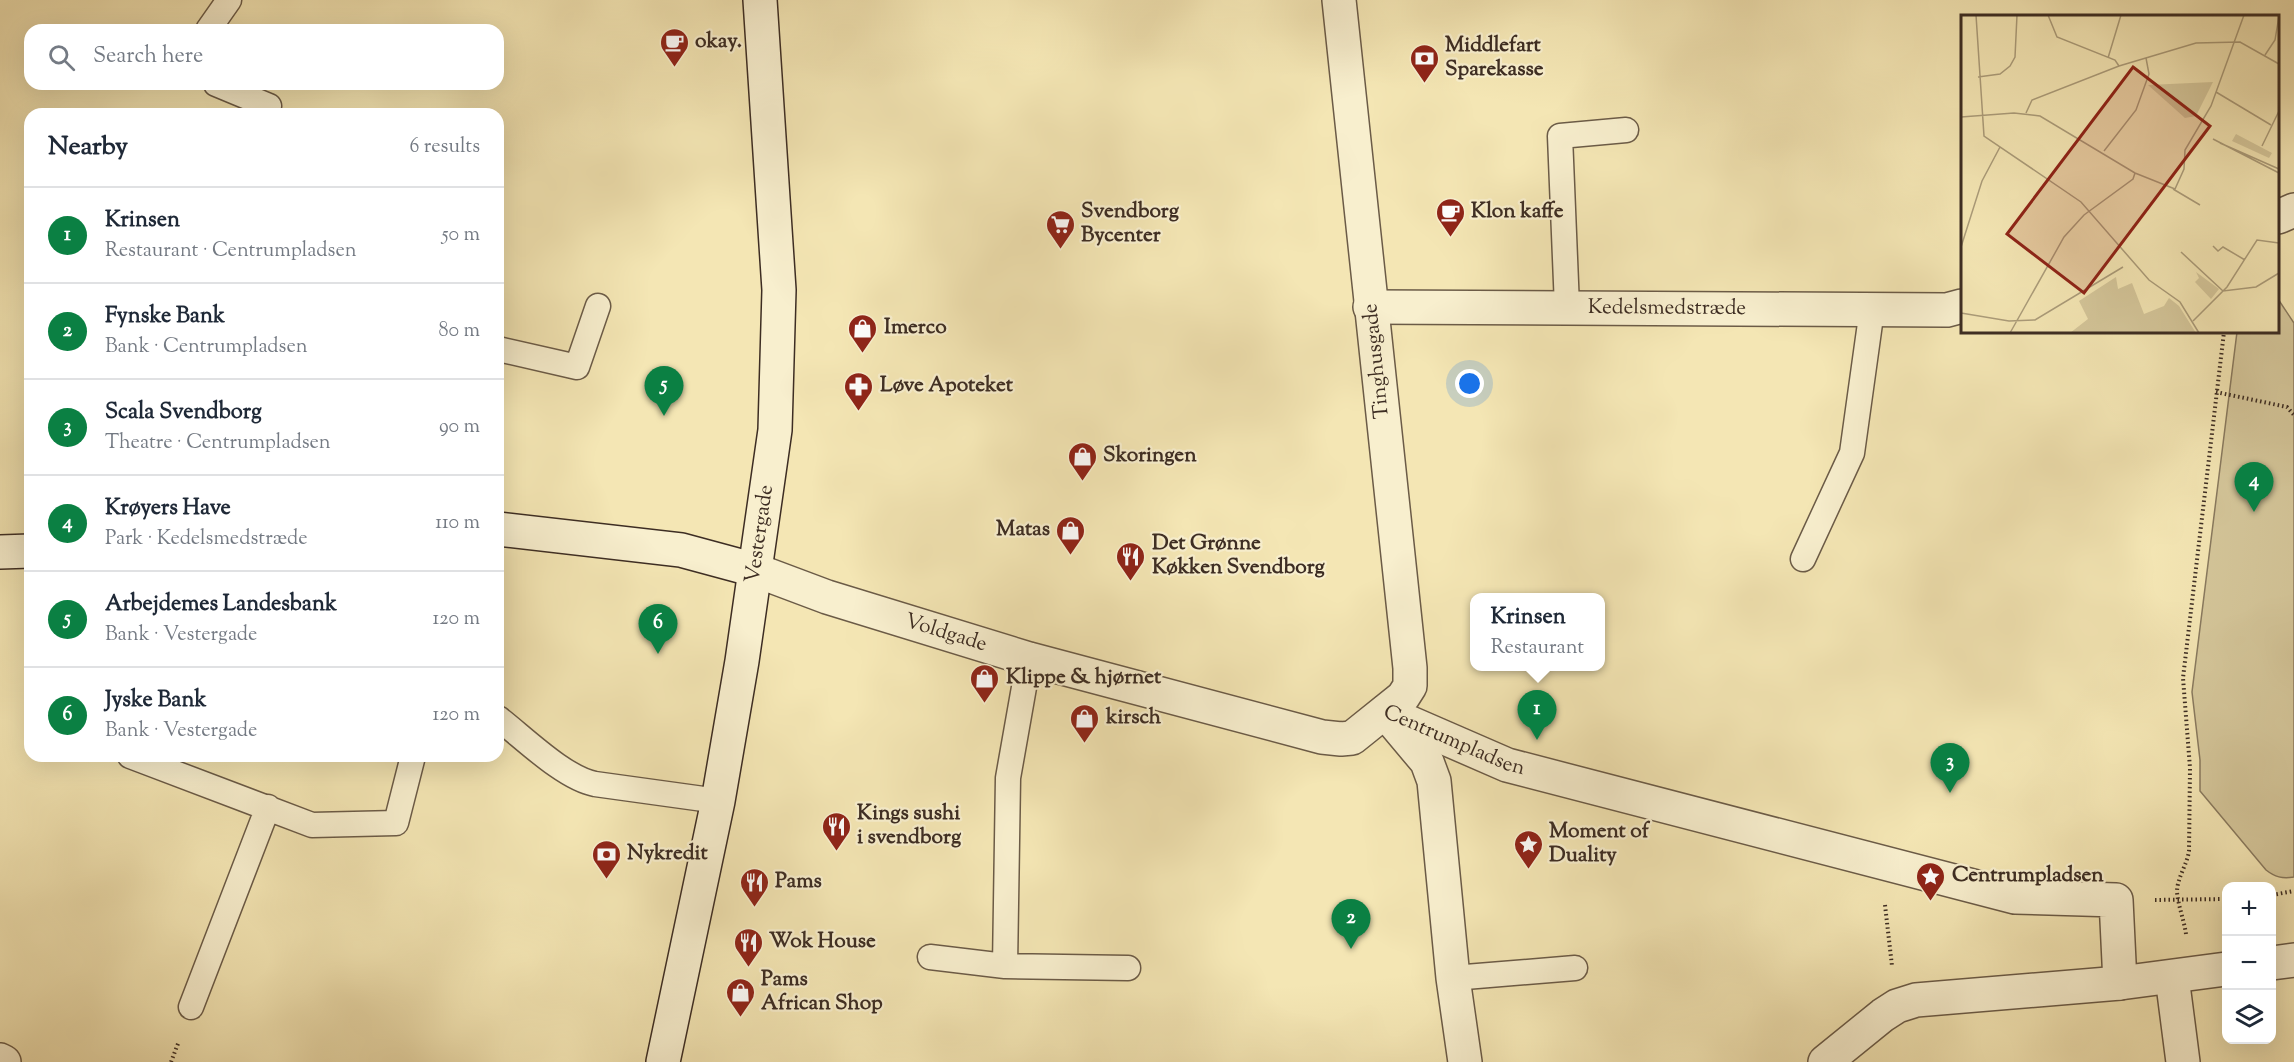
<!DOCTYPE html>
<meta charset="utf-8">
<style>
body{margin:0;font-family:"Sorts Mill Goudy",serif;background:#f6f6f7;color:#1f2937}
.controls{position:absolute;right:18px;bottom:18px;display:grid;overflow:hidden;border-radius:12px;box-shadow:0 6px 24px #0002}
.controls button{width:54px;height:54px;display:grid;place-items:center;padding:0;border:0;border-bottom:2px solid #e0e1e3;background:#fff;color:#1f2937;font:30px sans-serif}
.you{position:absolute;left:1470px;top:384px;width:21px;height:21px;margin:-15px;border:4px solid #fff;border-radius:50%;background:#1a73e8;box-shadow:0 0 0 9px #1a73e833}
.badge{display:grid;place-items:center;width:39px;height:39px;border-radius:50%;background:#0b8043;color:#fff;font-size:20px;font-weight:700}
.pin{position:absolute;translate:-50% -50px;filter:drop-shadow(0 2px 3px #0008)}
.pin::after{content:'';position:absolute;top:32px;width:21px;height:18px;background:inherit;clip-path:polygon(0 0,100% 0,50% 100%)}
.popup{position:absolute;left:1470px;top:593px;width:135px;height:78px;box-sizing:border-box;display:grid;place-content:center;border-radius:12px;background:#fff;filter:drop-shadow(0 2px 4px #0005);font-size:20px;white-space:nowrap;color:#747a83}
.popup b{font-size:22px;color:#1f2937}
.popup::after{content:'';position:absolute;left:50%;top:100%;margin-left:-12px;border:12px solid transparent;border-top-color:#fff}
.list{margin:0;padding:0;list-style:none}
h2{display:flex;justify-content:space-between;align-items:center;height:78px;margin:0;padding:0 24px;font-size:26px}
h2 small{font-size:20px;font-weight:400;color:#747a83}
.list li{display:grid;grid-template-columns:39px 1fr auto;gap:18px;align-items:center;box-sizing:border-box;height:96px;padding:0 24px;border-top:2px solid #e0e1e3}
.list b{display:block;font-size:22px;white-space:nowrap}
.list p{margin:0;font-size:20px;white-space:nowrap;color:#747a83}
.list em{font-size:20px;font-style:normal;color:#747a83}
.icon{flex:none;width:33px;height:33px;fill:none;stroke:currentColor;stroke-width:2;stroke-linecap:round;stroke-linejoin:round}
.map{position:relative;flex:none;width:2294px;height:1062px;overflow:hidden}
.search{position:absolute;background:#fff;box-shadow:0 6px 24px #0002;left:24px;top:24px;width:480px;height:66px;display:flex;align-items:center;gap:15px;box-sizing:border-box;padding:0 21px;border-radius:18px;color:#747a83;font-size:22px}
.panel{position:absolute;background:#fff;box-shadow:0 6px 24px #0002;left:24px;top:108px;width:480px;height:654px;border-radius:18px}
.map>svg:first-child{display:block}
.green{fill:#d5c79b;stroke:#897a5f;stroke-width:1.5}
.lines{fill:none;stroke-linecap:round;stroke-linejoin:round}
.lane-casing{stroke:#6b5b47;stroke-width:27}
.street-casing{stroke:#6b5b47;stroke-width:36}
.secondary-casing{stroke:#3d2d23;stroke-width:36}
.path{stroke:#3d2d23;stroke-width:4;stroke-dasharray:1.5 3;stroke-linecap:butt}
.lane{stroke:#f8efce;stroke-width:24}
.street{stroke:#f8efce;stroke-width:33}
.secondary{stroke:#f8efce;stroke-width:33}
.labels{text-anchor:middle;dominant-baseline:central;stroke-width:4.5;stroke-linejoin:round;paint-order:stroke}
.poi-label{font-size:21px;font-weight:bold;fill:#3d2d23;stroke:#f8efce;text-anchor:start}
.street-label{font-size:21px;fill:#3d2d23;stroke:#f8efce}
.inset-road{fill:none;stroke:#ab9c7a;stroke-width:1.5}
.view{fill:#8f2418;fill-opacity:0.15;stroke:#8f2418;stroke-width:3}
.inset-edge{fill:none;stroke:#3d2d23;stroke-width:3}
</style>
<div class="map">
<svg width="2294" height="1062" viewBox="0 0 2294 1062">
<rect width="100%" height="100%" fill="#f4e6b4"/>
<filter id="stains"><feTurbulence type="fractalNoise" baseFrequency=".00333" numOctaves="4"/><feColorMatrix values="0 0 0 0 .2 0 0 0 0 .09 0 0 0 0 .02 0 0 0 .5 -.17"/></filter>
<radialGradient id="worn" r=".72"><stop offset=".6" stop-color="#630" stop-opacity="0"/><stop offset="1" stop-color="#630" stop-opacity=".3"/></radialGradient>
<path class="green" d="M2278,299L2294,323V877C2282,879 2275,877 2266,870L2200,791V760L2192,692L2237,332H2278Z"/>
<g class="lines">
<defs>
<path id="lane" d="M208,30L229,0
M216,84L269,106
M1567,307L1560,136L1626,130
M498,349L577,367L598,306
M1803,559L1852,453L1872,309
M1029,659L1008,778L1005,966L1128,968
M498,718C524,738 564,778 595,784L718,801
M130,756L312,825L396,823L413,756
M930,957L1005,966
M1453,978L1575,968
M191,1007L268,807"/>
<g id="street">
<path d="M2278,217L2294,210"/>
<path id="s1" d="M1370,307L1947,310L1962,306"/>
<path id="s2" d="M755,570L827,597L1029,659L1322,737L1341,739L1352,738L1362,730L1403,697L1410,686V668L1339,0"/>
<path id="s3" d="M1385,712L1507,765L2015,897L2116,900L2120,983"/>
<path d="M1390,718L1427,762L1434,781L1453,978L1465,1062"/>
<path d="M2272,963L2294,960"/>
<path d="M2172,977L2183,1062"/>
<path d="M0,1060L4,1062"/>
<path d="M1825,1062L1883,1015L1897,1006L1916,1000L2120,983L2226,969"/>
</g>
<g id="secondary">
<path d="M498,529L681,550L755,570"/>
<path d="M0,552L30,551"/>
<path id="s4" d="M663,1062L718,801L742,661L775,430L779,290L760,0"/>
</g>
</defs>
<use href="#lane" class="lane-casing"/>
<use href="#street" class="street-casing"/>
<use href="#secondary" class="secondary-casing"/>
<path class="path" d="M2216,392L2287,407L2294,415
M2272,895L2294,891
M2155,900L2226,899
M1885,905L1892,966
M2186,934C2184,920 2178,905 2177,892C2177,878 2187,865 2189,851L2190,768L2183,678L2224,332
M171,1062L179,1041"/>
<use href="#lane" class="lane"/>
<use href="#street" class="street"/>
<use href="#secondary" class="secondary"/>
</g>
<defs>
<symbol id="cafe-pin" viewBox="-11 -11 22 30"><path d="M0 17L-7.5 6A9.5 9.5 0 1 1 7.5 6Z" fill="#8f2418" stroke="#f8efce"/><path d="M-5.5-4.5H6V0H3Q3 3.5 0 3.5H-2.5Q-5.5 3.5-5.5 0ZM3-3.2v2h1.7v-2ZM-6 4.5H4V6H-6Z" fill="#fff"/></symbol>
<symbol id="bank-pin" viewBox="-11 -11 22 30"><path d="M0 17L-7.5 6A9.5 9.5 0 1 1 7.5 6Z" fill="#8f2418" stroke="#f8efce"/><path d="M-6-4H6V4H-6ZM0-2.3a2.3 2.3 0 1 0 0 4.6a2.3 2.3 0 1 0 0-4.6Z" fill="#fff"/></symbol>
<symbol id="supermarket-pin" viewBox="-11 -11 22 30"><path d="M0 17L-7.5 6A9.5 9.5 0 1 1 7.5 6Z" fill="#8f2418" stroke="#f8efce"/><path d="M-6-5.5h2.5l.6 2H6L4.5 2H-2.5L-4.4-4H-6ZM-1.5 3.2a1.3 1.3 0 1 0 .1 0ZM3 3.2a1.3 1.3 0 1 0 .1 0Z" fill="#fff"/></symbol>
<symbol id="shop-pin" viewBox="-11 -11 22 30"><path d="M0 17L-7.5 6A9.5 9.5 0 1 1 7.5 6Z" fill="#8f2418" stroke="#f8efce"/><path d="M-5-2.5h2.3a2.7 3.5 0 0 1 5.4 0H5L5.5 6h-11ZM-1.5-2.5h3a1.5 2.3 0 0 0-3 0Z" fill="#fff"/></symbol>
<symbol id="pharmacy-pin" viewBox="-11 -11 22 30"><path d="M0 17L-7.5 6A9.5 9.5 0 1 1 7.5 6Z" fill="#8f2418" stroke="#f8efce"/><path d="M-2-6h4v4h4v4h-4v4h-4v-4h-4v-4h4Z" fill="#fff"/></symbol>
<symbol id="restaurant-pin" viewBox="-11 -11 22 30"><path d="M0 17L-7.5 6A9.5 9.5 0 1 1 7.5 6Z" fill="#8f2418" stroke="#f8efce"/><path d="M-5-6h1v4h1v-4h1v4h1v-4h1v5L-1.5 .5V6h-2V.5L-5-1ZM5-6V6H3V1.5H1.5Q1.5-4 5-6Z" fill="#fff"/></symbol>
<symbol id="sight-pin" viewBox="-11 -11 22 30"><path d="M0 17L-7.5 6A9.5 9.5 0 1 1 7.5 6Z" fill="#8f2418" stroke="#f8efce"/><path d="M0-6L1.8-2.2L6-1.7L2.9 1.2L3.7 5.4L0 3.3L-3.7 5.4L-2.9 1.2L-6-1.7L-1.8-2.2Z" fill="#fff"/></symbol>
</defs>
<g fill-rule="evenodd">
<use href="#cafe-pin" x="658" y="26" width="33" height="45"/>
<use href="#bank-pin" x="1408" y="42" width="33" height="45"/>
<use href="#cafe-pin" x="1434" y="196" width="33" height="45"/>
<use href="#supermarket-pin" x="1044" y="208" width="33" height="45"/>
<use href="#shop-pin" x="846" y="312" width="33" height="45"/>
<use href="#pharmacy-pin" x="842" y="370" width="33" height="45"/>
<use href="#shop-pin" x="1066" y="440" width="33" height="45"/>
<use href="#shop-pin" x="1054" y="514" width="33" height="45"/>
<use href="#restaurant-pin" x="1114" y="540" width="33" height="45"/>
<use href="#shop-pin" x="968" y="662" width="33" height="45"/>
<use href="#shop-pin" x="1068" y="702" width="33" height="45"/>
<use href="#restaurant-pin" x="820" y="810" width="33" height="45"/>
<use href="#sight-pin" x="1512" y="828" width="33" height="45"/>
<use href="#bank-pin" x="590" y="838" width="33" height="45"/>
<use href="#sight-pin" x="1914" y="860" width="33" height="45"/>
<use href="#restaurant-pin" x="738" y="866" width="33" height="45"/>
<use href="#restaurant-pin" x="732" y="926" width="33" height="45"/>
<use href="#shop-pin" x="724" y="976" width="33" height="45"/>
</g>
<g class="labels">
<g class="poi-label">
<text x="695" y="42">okay.</text>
<text x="1445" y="46">Middlefart<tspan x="1445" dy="24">Sparekasse</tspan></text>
<text x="1081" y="212">Svendborg<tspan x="1081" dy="24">Bycenter</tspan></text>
<text x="1471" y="212">Klon kaffe</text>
<text x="884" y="328">Imerco</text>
<text x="880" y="386">Løve Apoteket</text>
<text x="1103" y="456">Skoringen</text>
<text x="1050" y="530" text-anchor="end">Matas</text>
<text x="1152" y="544">Det Grønne<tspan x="1152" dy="24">Køkken Svendborg</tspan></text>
<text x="1006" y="678">Klippe &amp; hjørnet</text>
<text x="1106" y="718">kirsch</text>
<text x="857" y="814">Kings sushi<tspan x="857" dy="24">i svendborg</tspan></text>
<text x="1549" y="832">Moment of<tspan x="1549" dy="24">Duality</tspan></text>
<text x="627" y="854">Nykredit</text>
<text x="1952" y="876">Centrumpladsen</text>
<text x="775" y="882">Pams</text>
<text x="769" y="942">Wok House</text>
<text x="761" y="980">Pams<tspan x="761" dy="24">African Shop</tspan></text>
</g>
<g class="street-label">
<text stroke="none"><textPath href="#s1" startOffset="297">Kedelsmedstræde</textPath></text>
<text transform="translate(1377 361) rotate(-96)">Tinghusgade</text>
<text stroke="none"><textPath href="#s4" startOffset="537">Vestergade</textPath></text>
<text stroke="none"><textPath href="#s2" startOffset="201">Voldgade</textPath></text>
<text stroke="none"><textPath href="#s3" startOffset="75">Centrumpladsen</textPath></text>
</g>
</g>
<g transform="translate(1961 15)">
<rect width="318" height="318" fill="#f4e6b4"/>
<path d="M252,67L235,101L224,103L187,70ZM275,119L311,138L308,143L271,126ZM235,257L258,274L250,284L234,267L238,263ZM155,262L157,274L171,268L183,299L203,291L208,283L218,291L235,318H109L127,304L118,286Z" fill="#d5c79b"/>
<path class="inset-road" d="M15,0L23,121L120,187L188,265L219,287L238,318M87,0L96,22L154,45L158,51M304,40L314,25L318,1M147,43L160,0M17,62L39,59L49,51L54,42L56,0M255,77L310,110M65,98L71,85L158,51L235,28L279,27L318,49M0,102L53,98L79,101L174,158M252,124L318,158M259,128L318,154M301,131L318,96M143,136L175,95L188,59L185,43M174,158L214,174L223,154L224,135L250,91L283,0M212,174L239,190M252,231L257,236L262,232L284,245M0,232L21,166L39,132M220,237L262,276L295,272L318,258M0,298L48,306L74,305L162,252M232,306L266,272L296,225L318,228M49,318L103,222L123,200L172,164L174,158"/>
<path class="view" d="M172,52L249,111L123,278L46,219Z"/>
<rect width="318" height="318" class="inset-edge"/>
</g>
<rect width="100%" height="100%" filter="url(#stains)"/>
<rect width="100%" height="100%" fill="url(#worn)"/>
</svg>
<div class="controls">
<button>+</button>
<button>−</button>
<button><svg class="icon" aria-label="layers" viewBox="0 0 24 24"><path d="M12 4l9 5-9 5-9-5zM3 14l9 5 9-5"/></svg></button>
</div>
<div class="you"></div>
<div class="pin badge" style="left:1537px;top:740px">1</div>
<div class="popup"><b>Krinsen</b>Restaurant</div>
<div class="pin badge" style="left:1351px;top:949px">2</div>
<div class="pin badge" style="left:1950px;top:793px">3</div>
<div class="pin badge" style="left:2254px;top:512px">4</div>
<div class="pin badge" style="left:664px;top:416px">5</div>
<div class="pin badge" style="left:658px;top:654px">6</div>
<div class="search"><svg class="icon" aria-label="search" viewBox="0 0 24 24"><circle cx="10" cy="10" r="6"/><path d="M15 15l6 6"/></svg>Search here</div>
<section class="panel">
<h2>Nearby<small>6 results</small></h2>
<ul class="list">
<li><span class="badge">1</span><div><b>Krinsen</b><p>Restaurant · Centrumpladsen</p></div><em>50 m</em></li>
<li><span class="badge">2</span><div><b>Fynske Bank</b><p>Bank · Centrumpladsen</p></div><em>80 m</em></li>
<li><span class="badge">3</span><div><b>Scala Svendborg</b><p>Theatre · Centrumpladsen</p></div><em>90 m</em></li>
<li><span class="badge">4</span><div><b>Krøyers Have</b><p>Park · Kedelsmedstræde</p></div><em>110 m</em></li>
<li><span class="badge">5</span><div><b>Arbejdemes Landesbank</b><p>Bank · Vestergade</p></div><em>120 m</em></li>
<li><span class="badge">6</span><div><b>Jyske Bank</b><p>Bank · Vestergade</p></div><em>120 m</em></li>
</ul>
</section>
</div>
